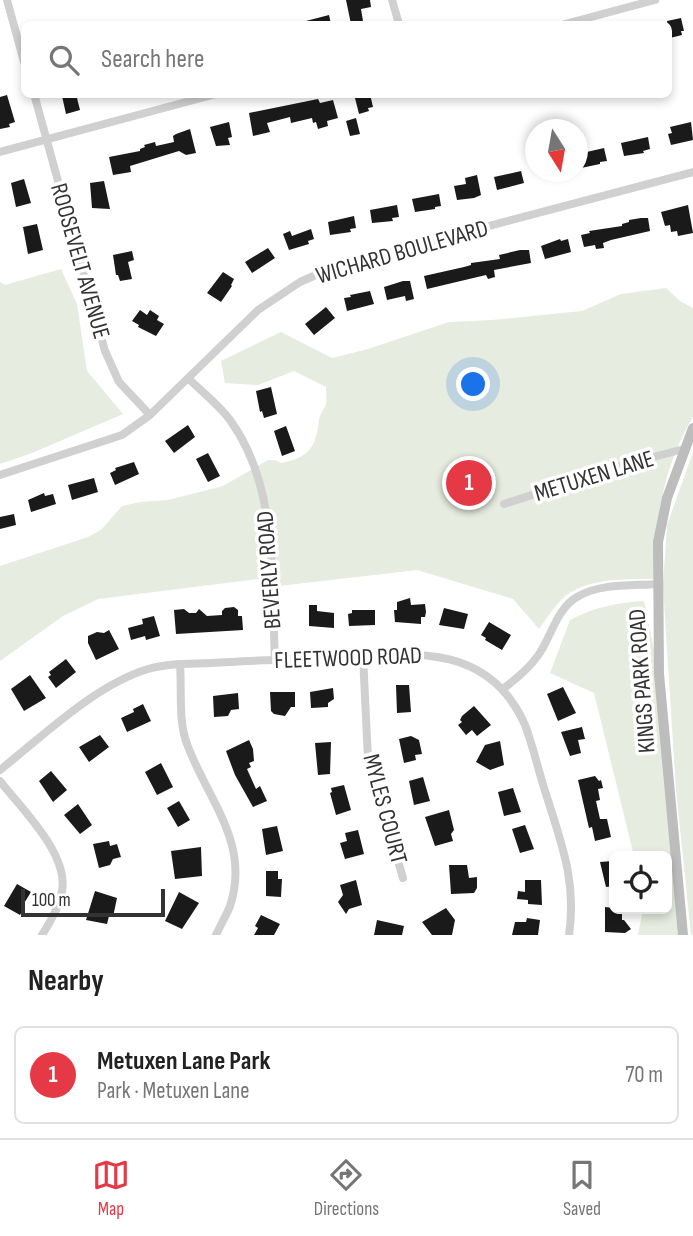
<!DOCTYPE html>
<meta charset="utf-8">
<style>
body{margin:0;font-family:"Sofia Sans Condensed",sans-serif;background:#f6f6f6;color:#222}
.controls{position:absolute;right:21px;bottom:21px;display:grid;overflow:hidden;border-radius:10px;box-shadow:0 4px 10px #0003}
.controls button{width:63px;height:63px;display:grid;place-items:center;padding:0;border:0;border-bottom:2px solid #e0e0e0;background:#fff;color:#222;font:35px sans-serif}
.compass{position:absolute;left:525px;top:119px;width:63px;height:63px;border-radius:50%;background:#fff;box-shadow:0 4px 10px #0003;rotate:169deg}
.scale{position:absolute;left:21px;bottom:18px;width:144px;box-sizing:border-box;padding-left:7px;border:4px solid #333;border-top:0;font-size:19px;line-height:24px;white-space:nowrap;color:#333;-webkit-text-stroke:5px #fff;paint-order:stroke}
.you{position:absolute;left:474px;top:385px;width:24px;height:24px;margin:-18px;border:5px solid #fff;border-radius:50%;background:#1a73e8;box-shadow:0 0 0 10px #1a73e833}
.badge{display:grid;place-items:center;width:46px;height:46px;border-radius:50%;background:#e63946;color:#fff;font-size:23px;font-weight:700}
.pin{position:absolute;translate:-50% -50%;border:4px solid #fff;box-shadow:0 2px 7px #0006}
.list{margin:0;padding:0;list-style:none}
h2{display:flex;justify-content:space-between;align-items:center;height:91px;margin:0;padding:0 28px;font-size:30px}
h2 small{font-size:23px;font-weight:400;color:#767676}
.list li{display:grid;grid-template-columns:46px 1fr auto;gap:21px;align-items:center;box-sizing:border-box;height:98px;margin:0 14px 14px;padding:0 14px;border:2px solid #e0e0e0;border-radius:10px}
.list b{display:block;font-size:26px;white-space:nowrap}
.list p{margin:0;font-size:23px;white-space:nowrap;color:#767676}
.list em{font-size:23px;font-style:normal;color:#767676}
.icon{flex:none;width:38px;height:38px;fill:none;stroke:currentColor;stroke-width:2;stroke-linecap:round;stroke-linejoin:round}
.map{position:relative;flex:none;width:693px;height:935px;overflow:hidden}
.search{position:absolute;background:#fff;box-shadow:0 4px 10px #0003;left:21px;right:21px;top:21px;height:77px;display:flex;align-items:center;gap:18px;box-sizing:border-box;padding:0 24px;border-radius:10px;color:#767676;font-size:26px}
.sheet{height:203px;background:#fff}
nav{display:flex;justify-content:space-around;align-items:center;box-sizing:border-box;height:98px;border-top:2px solid #e0e0e0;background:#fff;font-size:19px;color:#767676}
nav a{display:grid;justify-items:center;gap:4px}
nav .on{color:#e63946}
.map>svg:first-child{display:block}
.green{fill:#e6ecdf}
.building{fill:#1a1a1a}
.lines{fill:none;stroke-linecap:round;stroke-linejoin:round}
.street{stroke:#d0d0d0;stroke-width:8}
.secondary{stroke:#bdbdbd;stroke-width:10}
.labels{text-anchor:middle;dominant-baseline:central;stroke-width:7;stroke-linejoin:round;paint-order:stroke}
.street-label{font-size:24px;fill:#333;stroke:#fff}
</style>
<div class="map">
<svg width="693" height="935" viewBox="0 0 693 935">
<rect width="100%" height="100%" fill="#fff"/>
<path class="green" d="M61,269L77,304L87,371L123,414L32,453L0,464V282L5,285Z
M666,288L680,301L693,308V417C663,466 655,523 653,579C624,579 586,578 563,598C554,607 546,619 539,629L513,599L417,570L279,586L258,579L98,599L63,616L0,661V566L88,537L101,530L122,506L140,502L168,500L223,486L268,460H275L281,463C309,458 316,447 319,420C320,414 324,410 326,404C327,399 326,392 326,387L294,371L258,385L225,383L221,361L281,332L332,358L368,349L449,322L492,320L582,311L621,294Z
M693,452V935H691L676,790L663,586L667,525Z
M644,601L659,674L683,935H638L643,909H667V856H634L594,693L550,673L570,620C595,607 616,603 644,601Z"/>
<path class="building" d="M346,0H370L371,7L361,9L363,21L351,24Z
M329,15L331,24H303L302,22Z
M681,18L684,31H681L682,35L670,38L667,21Z
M64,94H76L80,110L66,114L62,96Z
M354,94H370L373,107L368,108L369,111L359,114Z
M7,95L15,122L9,124L10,127L0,129V97Z
M318,99L320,103L333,100L338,118L327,121L328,126L318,129L316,122L313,123L312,118L291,123L290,117L267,123L270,132L253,136L249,113Z
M356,118L360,134L350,136L346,121Z
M229,122L232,137L228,138L230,145L216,146L210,127Z
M691,122L693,140L671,145L668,134L672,133L670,127Z
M190,129L196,153L186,155L179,151L130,166L131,172L113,175L109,157L140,151V149L145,147L144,145L155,142L156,146L174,142L173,136L176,134Z
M648,137L650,149L643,151L644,153L624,156L621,143Z
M604,148L607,161L600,162V164L581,168L578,154Z
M521,171L524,183L497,190L494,177Z
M477,175L481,195L474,198L457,200L454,186L466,184L465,178Z
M24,179L31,203L16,207L11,183Z
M104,181L110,209L92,208L90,183Z
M439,194L441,206L435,207V209L415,212L412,199Z
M397,205L399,217L392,218L393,221L372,223L370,210Z
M688,205L693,233L678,236L677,231L671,232L670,225L665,226L661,212Z
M354,216L356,228L350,229L351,232L330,235L328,222Z
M641,218H648L650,231L611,240L603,243L604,248L596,249L595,245L584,247L581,235L590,233L589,231L622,226V224L629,222V220Z
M37,224L43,250L28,254L23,227Z
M311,229L314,239L308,241L309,244L289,250L283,234L290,231L292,236Z
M560,239L561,241L568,239L571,252L545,259L541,246Z
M268,248L275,258L252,273L245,262Z
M520,250H529L531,263L494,270L495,277L488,279L486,275L427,289L424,276L464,267L471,265V263L500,259L499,255Z
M132,251L134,260L128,262L132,279L120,281L118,275H116L113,255Z
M223,272L234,279L231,285L232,286L221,302L207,293Z
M403,281H410L414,299L406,301L405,296L387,300L384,287Z
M370,291L374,304L347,311L344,298L351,297L350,295Z
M326,307L335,318L314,335L305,324Z
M140,310L147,315L150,310L159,316L157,320L164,324L156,336L138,327L139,325L132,321Z
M271,387L277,414L264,418L262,411L260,412L256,391Z
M188,425L195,437L174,453L165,441Z
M286,426L295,451L282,456L274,431Z
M208,453L220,476L208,482L196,459Z
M134,462L139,474L115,485L110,473L116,470L115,468Z
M94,478L98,492L72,500L68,485Z
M44,493L45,496L53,494L56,504L31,512L28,500Z
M14,514L16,525L0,529V517Z
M410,598L411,605L425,604L426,612L425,617H421V624L395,622L394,610H397V602Z
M309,605H317V611L334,613V628L309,626Z
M234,607L238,610V616H242L243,630L176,634L174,610L184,609L189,613H196L199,609L207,616L222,615V611L225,608Z
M444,608L468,614L464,629L439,625Z
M352,610H375V625L349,626L348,614L352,613Z
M154,616L160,636L146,640L145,636L131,640L128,628L143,624L142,619Z
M489,622L511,635L502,650L485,640L486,638L481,635Z
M109,630L119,649L96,660L88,643V636L97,632L104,633Z
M66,659L76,672L56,688L48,677L51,675L49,672Z
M30,675L46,698L24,711L11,689Z
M396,685H409L411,712L397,713Z
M563,687L576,713L558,721L547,694Z
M333,688L334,699L328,703V707L311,708L310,692Z
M270,692H295V707H291L285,716L274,714L271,711Z
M238,693L239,709L231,710L228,716L214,717L213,696Z
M143,704L151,721L127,732L121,718L134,712L133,709Z
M474,706L491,725L477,736L472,730L466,735L458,725L462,722L460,720L462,716Z
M582,727L585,739L578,740L581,753L570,756L561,732Z
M100,735L109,747L89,762L79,747Z
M411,736L419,740L422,754L415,755L416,760L404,763L399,739Z
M249,740L253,749L254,761L249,763L251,767L247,769L256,789L260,786L267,801L253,807L235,775L226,751Z
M500,741L504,765L490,770L476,762L485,745Z
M331,742L330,774L318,775L315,743Z
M161,763L173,787L157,795L145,772Z
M51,771L67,790L53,802L39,781Z
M595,776L599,781L601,780L603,788L598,789L600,800L596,801L600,819H607L611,837L595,841L592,827L589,828L578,780Z
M423,777L430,801L414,805L409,781Z
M344,785L351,810L336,815L330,793L332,792L331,788Z
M513,788L521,812L504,816L498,792Z
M179,801L190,820L178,827L167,808Z
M78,804L92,825L80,834L64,815Z
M449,810L454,830L451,834L453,841L435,846L425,817Z
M525,825L534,849L520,853L512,829Z
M277,826L283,851L266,855L262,829Z
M358,830L364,854L345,859L340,843L347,841L345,833Z
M109,841L110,846L117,844L121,857L113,859L110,865L99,868L93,844Z
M201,847L202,876L175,879L171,851Z
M613,861L614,886L606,887L600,862Z
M449,865H467L469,878L477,877V888L474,893L451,894Z
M266,871H278V879H282L281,897L266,896Z
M356,880L362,905L349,909L346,914L338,902L343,895L340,885Z
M525,880H541L542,905L528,904V900L517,899L518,891L525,892Z
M17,884L31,892L23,905L25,907L20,915L4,906Z
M95,891L117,898L113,917L109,916L107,924L86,920Z
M179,892L199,903L182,929L165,921Z
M605,907L622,909V920H624L631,929L625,933L605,932Z
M446,908L455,920L452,935H432L422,922Z
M261,915L280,924L274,935H254L258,928L255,926Z
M527,918L540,920L538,935H512L515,922H526Z
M377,920L404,926L402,935H374Z"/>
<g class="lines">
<path class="street" d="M7,0L24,62
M392,0L399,24
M565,24L655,0
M34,94L105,351L119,382L150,415
M0,152L216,94
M188,378C202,392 218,404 230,420C279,487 271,581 275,660
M0,475L122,435L150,415L258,310L300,282L334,267L693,172
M504,504L634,462L684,449
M363,656L368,759L403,878
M180,664C182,689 178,721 187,744C207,799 251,843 230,906C226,916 220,926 216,935
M503,689C517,678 531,667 541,651C552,633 558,608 577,597C600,583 632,586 658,584
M0,770C43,736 95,685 148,669C168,663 190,664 211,663C241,661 271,660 301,659C383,658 483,629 525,725C533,746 538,769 545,791C561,842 577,881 569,935
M0,781C21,808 69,854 62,891C59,907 51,921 42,935"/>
<path class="secondary" d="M683,935L659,674L658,542L667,498L693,428"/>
</g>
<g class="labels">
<g class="street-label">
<text transform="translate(402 252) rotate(-16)">WICHARD BOULEVARD</text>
<text transform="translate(80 261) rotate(74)">ROOSEVELT AVENUE</text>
<text transform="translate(594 476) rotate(-17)">METUXEN LANE</text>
<text transform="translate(269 570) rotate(-94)">BEVERLY ROAD</text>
<text transform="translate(348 658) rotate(-2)">FLEETWOOD ROAD</text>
<text transform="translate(642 681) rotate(-94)">KINGS PARK ROAD</text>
<text transform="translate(385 809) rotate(75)">MYLES COURT</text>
</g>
</g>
</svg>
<div class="controls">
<button><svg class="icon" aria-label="locate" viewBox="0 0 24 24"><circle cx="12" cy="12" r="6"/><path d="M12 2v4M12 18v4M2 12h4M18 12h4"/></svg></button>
</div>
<svg class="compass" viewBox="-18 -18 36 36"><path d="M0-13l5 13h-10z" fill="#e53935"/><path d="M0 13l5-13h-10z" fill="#767676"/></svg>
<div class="scale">100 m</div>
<div class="you"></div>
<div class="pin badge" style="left:469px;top:483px">1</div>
<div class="search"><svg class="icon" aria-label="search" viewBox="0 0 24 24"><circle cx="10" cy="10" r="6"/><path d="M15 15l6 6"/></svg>Search here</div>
</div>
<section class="sheet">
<h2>Nearby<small></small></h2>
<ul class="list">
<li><span class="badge">1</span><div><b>Metuxen Lane Park</b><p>Park · Metuxen Lane</p></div><em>70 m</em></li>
</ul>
</section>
<nav>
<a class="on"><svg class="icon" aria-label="map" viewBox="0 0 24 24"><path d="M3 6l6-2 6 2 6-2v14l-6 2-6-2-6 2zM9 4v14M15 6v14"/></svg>Map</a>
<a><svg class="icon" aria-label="directions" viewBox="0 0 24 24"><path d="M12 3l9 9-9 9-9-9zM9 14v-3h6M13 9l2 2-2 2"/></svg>Directions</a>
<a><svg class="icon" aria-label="saved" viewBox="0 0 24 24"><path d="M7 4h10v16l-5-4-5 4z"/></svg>Saved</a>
</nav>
